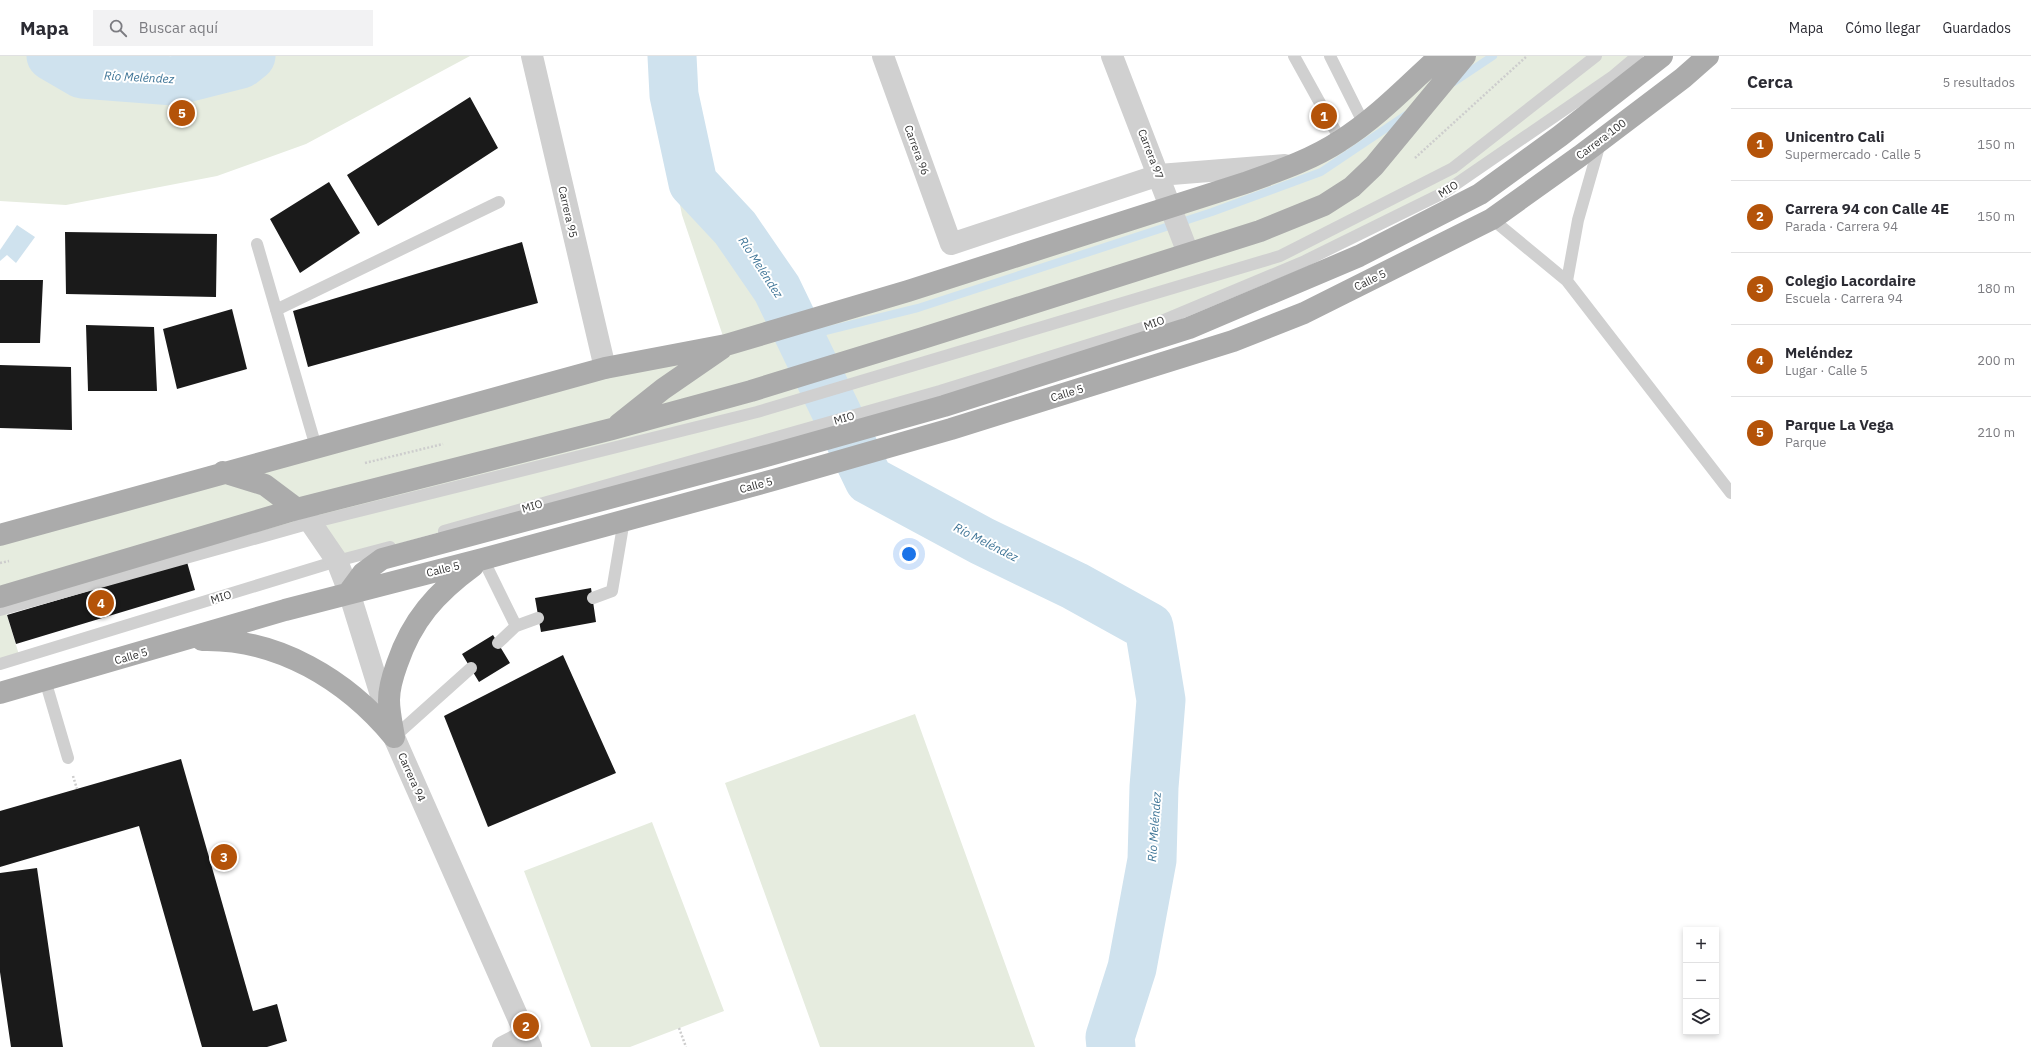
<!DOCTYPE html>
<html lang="es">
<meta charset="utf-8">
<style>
body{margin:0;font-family:"IBM Plex Sans",sans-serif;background:#f2f2f3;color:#2b2b33}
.controls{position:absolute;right:12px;bottom:12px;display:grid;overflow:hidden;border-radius:0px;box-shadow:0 2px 6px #0003}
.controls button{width:36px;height:36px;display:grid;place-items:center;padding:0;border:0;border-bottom:1px solid #e1e1e2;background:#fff;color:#2b2b33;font:20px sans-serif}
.you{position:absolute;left:909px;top:498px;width:14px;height:14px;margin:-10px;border:3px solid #fff;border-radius:50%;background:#1a73e8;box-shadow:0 0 0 6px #1a73e833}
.badge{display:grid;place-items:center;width:26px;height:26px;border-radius:50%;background:#b45309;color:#fff;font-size:13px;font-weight:700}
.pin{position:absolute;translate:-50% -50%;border:2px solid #fff;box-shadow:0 1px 4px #0006}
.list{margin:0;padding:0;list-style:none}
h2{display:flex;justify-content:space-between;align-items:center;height:52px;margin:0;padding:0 16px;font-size:17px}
h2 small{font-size:13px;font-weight:400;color:#7c7c81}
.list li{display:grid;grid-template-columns:26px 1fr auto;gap:12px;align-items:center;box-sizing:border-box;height:72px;padding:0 16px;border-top:1px solid #e1e1e2}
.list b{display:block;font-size:15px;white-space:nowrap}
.list p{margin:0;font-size:13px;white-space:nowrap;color:#7c7c81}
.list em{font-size:13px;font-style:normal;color:#7c7c81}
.icon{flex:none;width:22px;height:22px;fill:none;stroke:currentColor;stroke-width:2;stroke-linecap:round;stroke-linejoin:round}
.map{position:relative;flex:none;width:1731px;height:991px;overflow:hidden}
header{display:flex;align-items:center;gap:24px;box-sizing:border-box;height:56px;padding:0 20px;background:#fff;border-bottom:1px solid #e1e1e2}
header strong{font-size:19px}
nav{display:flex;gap:22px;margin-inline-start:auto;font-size:14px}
.search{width:280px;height:36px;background:#f2f2f3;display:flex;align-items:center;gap:10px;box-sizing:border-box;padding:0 14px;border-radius:0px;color:#7c7c81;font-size:15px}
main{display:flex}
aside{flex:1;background:#fff}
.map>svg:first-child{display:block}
.green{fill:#e6ecdf}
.water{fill:#cfe2ee}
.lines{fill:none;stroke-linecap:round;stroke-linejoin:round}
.stream{stroke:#cfe2ee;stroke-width:8}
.river{stroke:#cfe2ee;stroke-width:49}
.building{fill:#1a1a1a}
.path{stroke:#cdcdcd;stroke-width:2.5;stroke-dasharray:2 2;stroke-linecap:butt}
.service{stroke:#d0d0d0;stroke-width:12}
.minor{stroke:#d0d0d0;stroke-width:22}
.tertiary{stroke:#d0d0d0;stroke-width:22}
.primary{stroke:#ababab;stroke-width:22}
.labels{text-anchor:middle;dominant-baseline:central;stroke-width:4;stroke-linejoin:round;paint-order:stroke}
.street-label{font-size:11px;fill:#333;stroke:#fff}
.water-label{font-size:12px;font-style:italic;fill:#3f7597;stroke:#fff}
</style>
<header>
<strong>Mapa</strong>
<div class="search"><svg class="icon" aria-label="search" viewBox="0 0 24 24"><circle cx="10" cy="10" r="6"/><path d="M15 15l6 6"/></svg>Buscar aquí</div>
<nav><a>Mapa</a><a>Cómo llegar</a><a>Guardados</a></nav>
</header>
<main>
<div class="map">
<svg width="1731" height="991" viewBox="0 0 1731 991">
<rect width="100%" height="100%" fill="#fff"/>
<path class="green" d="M0,0H51L82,18L174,25L241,8L251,0H470L306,88L217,120L66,149L0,145Z
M650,0H672L674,39L693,127L735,172L777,233L794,268L1294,109L1440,0H1637L1443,137L1152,269L940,335L337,505L310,467L5,553L20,602L0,608V479L726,289L682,159Z
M915,658L1035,991H820L725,727Z
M652,766L724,955L630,991H591L524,815Z"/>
<path class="water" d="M17,169L35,181L16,207L7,199L0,205V194Z"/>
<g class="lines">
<path class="stream" d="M1454,26L1493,0
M801,281L918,252L1212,156L1321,116L1406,59"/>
<path class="river" d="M51,0L82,18L174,25L241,8L251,0
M672,0L674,39L693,127L735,172L777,233L869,424L982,485L1075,530L1149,571L1161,644L1154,731L1152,804L1132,912L1110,981L1111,991"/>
</g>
<path class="building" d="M470,41L498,92L378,170L347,119Z
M329,126L360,177L300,217L270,163Z
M65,176L217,178L216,241L66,238Z
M522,186L538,247L308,311L293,255Z
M0,224H43L40,287H0Z
M232,253L247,313L177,333L163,273Z
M86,269L154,271L157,335H88Z
M0,309L71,311L72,374L0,372Z
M187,506L195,534L16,588L7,559Z
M591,532L596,566L541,576L535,542Z
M493,579L510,607L479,626L462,598Z
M563,599L616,717L488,771L444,660Z
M181,703L253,955L277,948L287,985L267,991H202L139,770L0,811V755Z
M37,812L63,991H11L0,916V817Z"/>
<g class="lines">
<path class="path" d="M1415,102L1527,0
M365,407L443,388
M0,507L9,505
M73,720L77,733
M679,972L686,991"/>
<path class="service" d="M1294,0L1341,85
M1330,0L1364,68
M1492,163L1567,225L1731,437
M257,188L316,391
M1567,225L1578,164L1600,87
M276,254L499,146
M444,475L940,335L1152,269L1305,205L1443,137L1612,21L1637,0
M483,503L516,570
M593,542L612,535L624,464
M0,554L311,467L757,356L1280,200L1453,112L1596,0
M498,587L516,570L538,562
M0,608L337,505L390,491
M45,624L68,702
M394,681L471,612"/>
<path class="minor" d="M532,0L605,312
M883,0L951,188L1159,119L1285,109
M1112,0L1188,197
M503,991L526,979"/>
<path class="tertiary" d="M297,453L311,467L337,505L349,536L394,681L531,991"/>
<path class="primary" d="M619,368L663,333L721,293
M223,416L265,429L297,453
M0,479L605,312L726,289L908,235L1245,127C1278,115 1311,104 1340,85C1377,62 1408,29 1440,0
M349,536L363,517L382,503L770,399L944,350L1189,272L1359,200L1480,138L1560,80L1662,0
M0,541L297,453L612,373L751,335L923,282L1260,175L1324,149L1352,131L1374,110L1465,0
M202,584C278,582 347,624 394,681
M0,637L285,554L483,503L777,423L951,373L1233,285L1304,257L1492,163L1580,100L1683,22L1708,0
M394,681C392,669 389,656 389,644C389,632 393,619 397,608C412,564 436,537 473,510"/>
</g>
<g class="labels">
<g class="street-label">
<text transform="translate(1601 83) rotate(-37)">Carrera 100</text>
<text transform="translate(917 94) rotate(70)">Carrera 96</text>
<text transform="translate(1151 98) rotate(69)">Carrera 97</text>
<text transform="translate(1448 133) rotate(-32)">MIO</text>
<text transform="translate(568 156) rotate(77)">Carrera 95</text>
<text transform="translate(1370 224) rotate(-26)">Calle 5</text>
<text transform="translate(1154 267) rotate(-20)">MIO</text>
<text transform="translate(1067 337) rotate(-17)">Calle 5</text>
<text transform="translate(844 362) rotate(-16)">MIO</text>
<text transform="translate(756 429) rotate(-15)">Calle 5</text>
<text transform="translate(532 450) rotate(-16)">MIO</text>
<text transform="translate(443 513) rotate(-14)">Calle 5</text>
<text transform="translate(221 541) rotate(-17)">MIO</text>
<text transform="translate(131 600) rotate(-16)">Calle 5</text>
<text transform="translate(412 721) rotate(66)">Carrera 94</text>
</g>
<g class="water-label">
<text transform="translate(139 21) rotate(3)">Río Meléndez</text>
<text transform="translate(761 211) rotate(57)">Río Meléndez</text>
<text transform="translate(986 486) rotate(27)">Río Meléndez</text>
<text transform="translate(1154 771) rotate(-86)">Río Meléndez</text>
</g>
</g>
</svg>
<div class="controls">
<button>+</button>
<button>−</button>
<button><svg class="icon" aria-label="layers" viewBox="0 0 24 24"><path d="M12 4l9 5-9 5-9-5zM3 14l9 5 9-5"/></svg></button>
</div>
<div class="you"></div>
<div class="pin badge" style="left:1324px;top:60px">1</div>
<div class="pin badge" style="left:526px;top:970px">2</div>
<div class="pin badge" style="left:224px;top:801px">3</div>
<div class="pin badge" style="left:101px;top:547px">4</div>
<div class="pin badge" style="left:182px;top:57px">5</div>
</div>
<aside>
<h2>Cerca<small>5 resultados</small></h2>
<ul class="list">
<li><span class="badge">1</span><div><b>Unicentro Cali</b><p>Supermercado · Calle 5</p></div><em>150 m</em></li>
<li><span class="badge">2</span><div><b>Carrera 94 con Calle 4E</b><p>Parada · Carrera 94</p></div><em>150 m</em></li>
<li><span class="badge">3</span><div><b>Colegio Lacordaire</b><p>Escuela · Carrera 94</p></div><em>180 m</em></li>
<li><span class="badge">4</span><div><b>Meléndez</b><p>Lugar · Calle 5</p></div><em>200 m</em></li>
<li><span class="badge">5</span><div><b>Parque La Vega</b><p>Parque</p></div><em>210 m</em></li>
</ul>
</aside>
</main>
